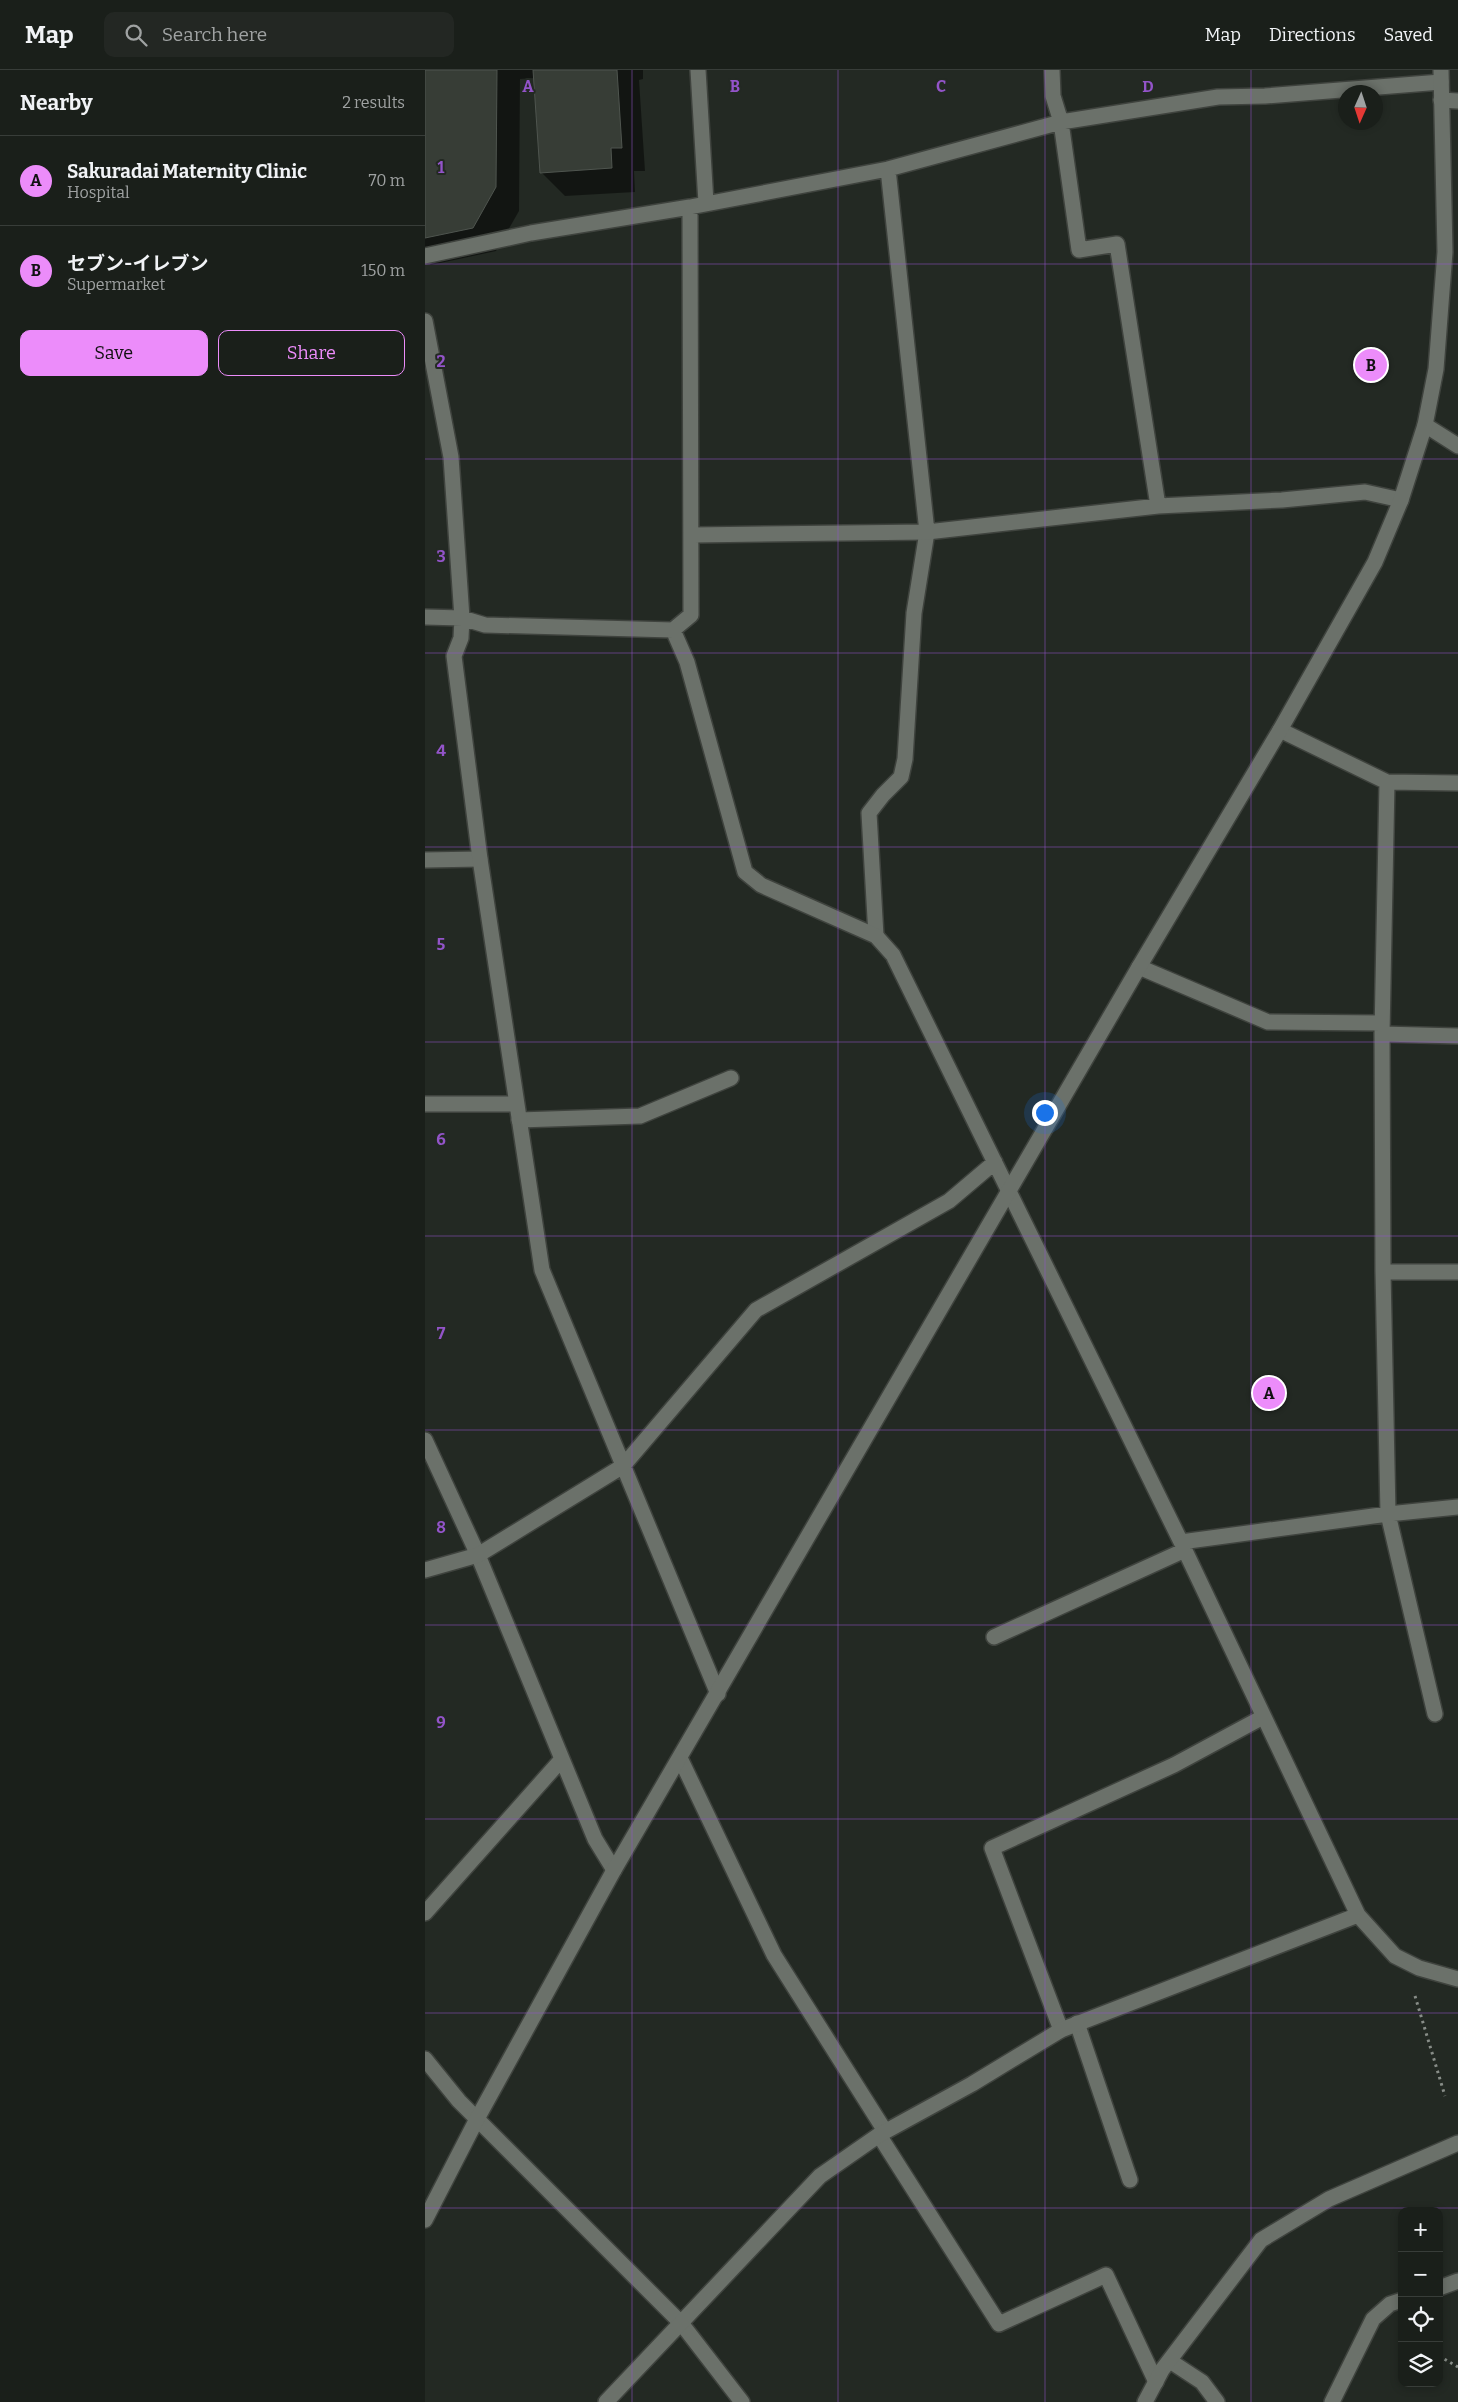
<!DOCTYPE html>
<meta charset="utf-8">
<style>
body{margin:0;font-family:Bitter,"Noto Sans JP",serif;background:#232723;color:#f1f3f6}
.controls{position:absolute;right:15px;bottom:15px;display:grid;overflow:hidden;border-radius:10px;box-shadow:0 2px 8px #0003}
.controls button{width:45px;height:45px;display:grid;place-items:center;padding:0;border:0;border-bottom:1px solid #383d39;background:#1a1f1a;color:#f1f3f6;font:25px sans-serif}
.compass{position:absolute;left:913px;top:15px;width:45px;height:45px;border-radius:50%;background:#1a1f1a;box-shadow:0 2px 8px #0003;rotate:183deg}
.you{position:absolute;left:619px;top:1042px;width:18px;height:18px;margin:-12px;border:4px solid #fff;border-radius:50%;background:#1a73e8;box-shadow:0 0 0 8px #1a73e833}
.badge{display:grid;place-items:center;width:32px;height:32px;border-radius:50%;background:#ec8cfa;color:#111;font-size:16px;font-weight:700}
.pin{position:absolute;translate:-50% -50%;border:2px solid #fff;box-shadow:0 1px 5px #0006}
.list{margin:0;padding:0;list-style:none}
h2{display:flex;justify-content:space-between;align-items:center;height:65px;margin:0;padding:0 20px;font-size:21px}
h2 small{font-size:16px;font-weight:400;color:#9fa2a2}
.list li{display:grid;grid-template-columns:32px 1fr auto;gap:15px;align-items:center;box-sizing:border-box;height:90px;padding:0 20px;border-top:1px solid #383d39}
.list b{display:block;font-size:19px;white-space:nowrap}
.list p{margin:0;font-size:16px;white-space:nowrap;color:#9fa2a2}
.list em{font-size:16px;font-style:normal;color:#9fa2a2}
.actions{display:flex;gap:10px;padding:15px 20px}
.actions a{flex:1;padding:11px 0;border:1px solid #ec8cfa;border-radius:10px;text-align:center;font-size:18px;color:#ec8cfa}
.actions .main{background:#ec8cfa;color:#111}
.icon{flex:none;width:28px;height:28px;fill:none;stroke:currentColor;stroke-width:2;stroke-linecap:round;stroke-linejoin:round}
.map{position:relative;flex:none;width:1033px;height:2332px;overflow:hidden}
header{display:flex;align-items:center;gap:30px;box-sizing:border-box;height:70px;padding:0 25px;background:#1a1f1a;border-bottom:1px solid #383d39}
header strong{font-size:24px}
nav{display:flex;gap:28px;margin-inline-start:auto;font-size:18px}
.search{width:350px;height:45px;background:#232723;display:flex;align-items:center;gap:12px;box-sizing:border-box;padding:0 18px;border-radius:10px;color:#9fa2a2;font-size:19px}
main{display:flex}
aside{flex:1;background:#1a1f1a}
.map>svg:first-child{display:block}
.shadow{fill:#0007}
.building{fill:#373d36;stroke:#4f554f}
.lines{fill:none;stroke-linecap:round;stroke-linejoin:round}
.lane-casing{stroke:#3f433e;stroke-width:18}
.street-casing{stroke:#3f433e;stroke-width:18}
.secondary-casing{stroke:#3f433e;stroke-width:18}
.path{stroke:#888d88;stroke-width:3;stroke-dasharray:2.5 4;stroke-linecap:butt}
.lane{stroke:#6b716a;stroke-width:15}
.street{stroke:#6b716a;stroke-width:15}
.secondary{stroke:#6b716a;stroke-width:15}
.grid{fill:none;stroke:#9354c9;stroke-width:1;stroke-opacity:0.55}
.grid-label{font-size:16px;text-anchor:middle;font-weight:bold;fill:#9354c9;stroke:#232923;stroke-width:4;stroke-linejoin:round;paint-order:stroke}
</style>
<header>
<strong>Map</strong>
<div class="search"><svg class="icon" aria-label="search" viewBox="0 0 24 24"><circle cx="10" cy="10" r="6"/><path d="M15 15l6 6"/></svg>Search here</div>
<nav><a>Map</a><a>Directions</a><a>Saved</a></nav>
</header>
<main>
<aside>
<h2>Nearby<small>2 results</small></h2>
<ul class="list">
<li><span class="badge">A</span><div><b>Sakuradai Maternity Clinic</b><p>Hospital</p></div><em>70 m</em></li>
<li><span class="badge">B</span><div><b>セブン-イレブン</b><p>Supermarket</p></div><em>150 m</em></li>
</ul>
<div class="actions"><a class="main">Save</a><a>Share</a></div>
</aside>
<div class="map">
<svg width="1033" height="2332" viewBox="0 0 1033 2332">
<rect width="100%" height="100%" fill="#232923"/>
<path class="shadow" d="M0,0H218V9L214,10L220,101H209L210,122L140,126L116,102L110,8L95,9L94,141L71,181L6,195L0,190Z"/>
<path class="building" d="M0,0H72L71,117L48,158L0,168Z
M108,0H192L197,78H186L187,98L115,103Z"/>
<g class="lines">
<defs>
<path id="lane" d="M1000,355L1033,376
M0,790L55,789
M451,866L444,743L458,725L476,707L480,689L489,543L502,462
M94,1050L215,1046L306,1008
M0,1370L53,1485L170,1769L189,1800
M255,1688L349,1885L460,2061
M0,1843L137,1689
M652,1953L705,2110
M636,1960L567,1778L749,1695L838,1647
M52,2049L256,2253L317,2332
M454,2065L574,2254L681,2205L731,2312
M1014,2218L1033,2211
M745,2291L777,2312L792,2332
M907,2332L948,2249L965,2234L977,2230"/>
<path id="street" d="M273,0L281,133
M627,0L628,26L636,52L654,180L692,174L733,436
M1016,30L1033,31
M463,99L502,462
M0,186L106,163L265,137L463,99L636,52L793,27L840,26L1016,12
M0,251L26,387L37,548L36,568L29,586L55,789L117,1200L293,1624
M268,465L502,462L733,436L857,430L940,422L976,430
M0,547L37,548L60,555L248,560L266,545L265,137
M248,560L262,592L320,802L336,815L451,866L468,885L756,1472L933,1845L970,1886L994,1898L1033,1909
M855,660L962,712L1033,713
M962,712L957,964L958,1202L963,1444L1010,1644
M714,897L843,952L957,953
M957,964L1033,966
M0,1034H92
M958,1202H1033
M756,1472L963,1444L1033,1437
M0,1500L53,1485L198,1396L331,1240L524,1131L570,1092
M569,1567L760,1480
M0,1989L34,2031L52,2049
M181,2332L395,2106L454,2065L547,2014L636,1960L933,1845
M720,2332L737,2300L836,2170L904,2129L1033,2073"/>
<path id="secondary" d="M0,2150L52,2049L189,1800L714,897L855,660L950,492L976,430L1000,355L1011,299L1020,182L1016,0"/>
</defs>
<use href="#lane" class="lane-casing"/>
<use href="#street" class="street-casing"/>
<use href="#secondary" class="secondary-casing"/>
<path class="path" d="M990,1926L1020,2026
M1014,2286L1033,2297"/>
<use href="#lane" class="lane"/>
<use href="#street" class="street"/>
<use href="#secondary" class="secondary"/>
</g>
<path class="grid" d="M207,0V2332M413,0V2332M620,0V2332M826,0V2332M0,194H1033M0,389H1033M0,583H1033M0,777H1033M0,972H1033M0,1166H1033M0,1360H1033M0,1555H1033M0,1749H1033M0,1943H1033M0,2138H1033"/>
<g class="grid-label">
<text x="103" y="22">A</text>
<text x="310" y="22">B</text>
<text x="516" y="22">C</text>
<text x="723" y="22">D</text>
<text x="16" y="103">1</text>
<text x="16" y="297">2</text>
<text x="16" y="492">3</text>
<text x="16" y="686">4</text>
<text x="16" y="880">5</text>
<text x="16" y="1075">6</text>
<text x="16" y="1269">7</text>
<text x="16" y="1463">8</text>
<text x="16" y="1658">9</text>
</g>
</svg>
<div class="controls">
<button>+</button>
<button>−</button>
<button><svg class="icon" aria-label="locate" viewBox="0 0 24 24"><circle cx="12" cy="12" r="6"/><path d="M12 2v4M12 18v4M2 12h4M18 12h4"/></svg></button>
<button><svg class="icon" aria-label="layers" viewBox="0 0 24 24"><path d="M12 4l9 5-9 5-9-5zM3 14l9 5 9-5"/></svg></button>
</div>
<svg class="compass" viewBox="-18 -18 36 36"><path d="M0-13l5 13h-10z" fill="#e53935"/><path d="M0 13l5-13h-10z" fill="#9fa2a2"/></svg>
<div class="you"></div>
<div class="pin badge" style="left:844px;top:1323px">A</div>
<div class="pin badge" style="left:946px;top:295px">B</div>
</div>
</main>
